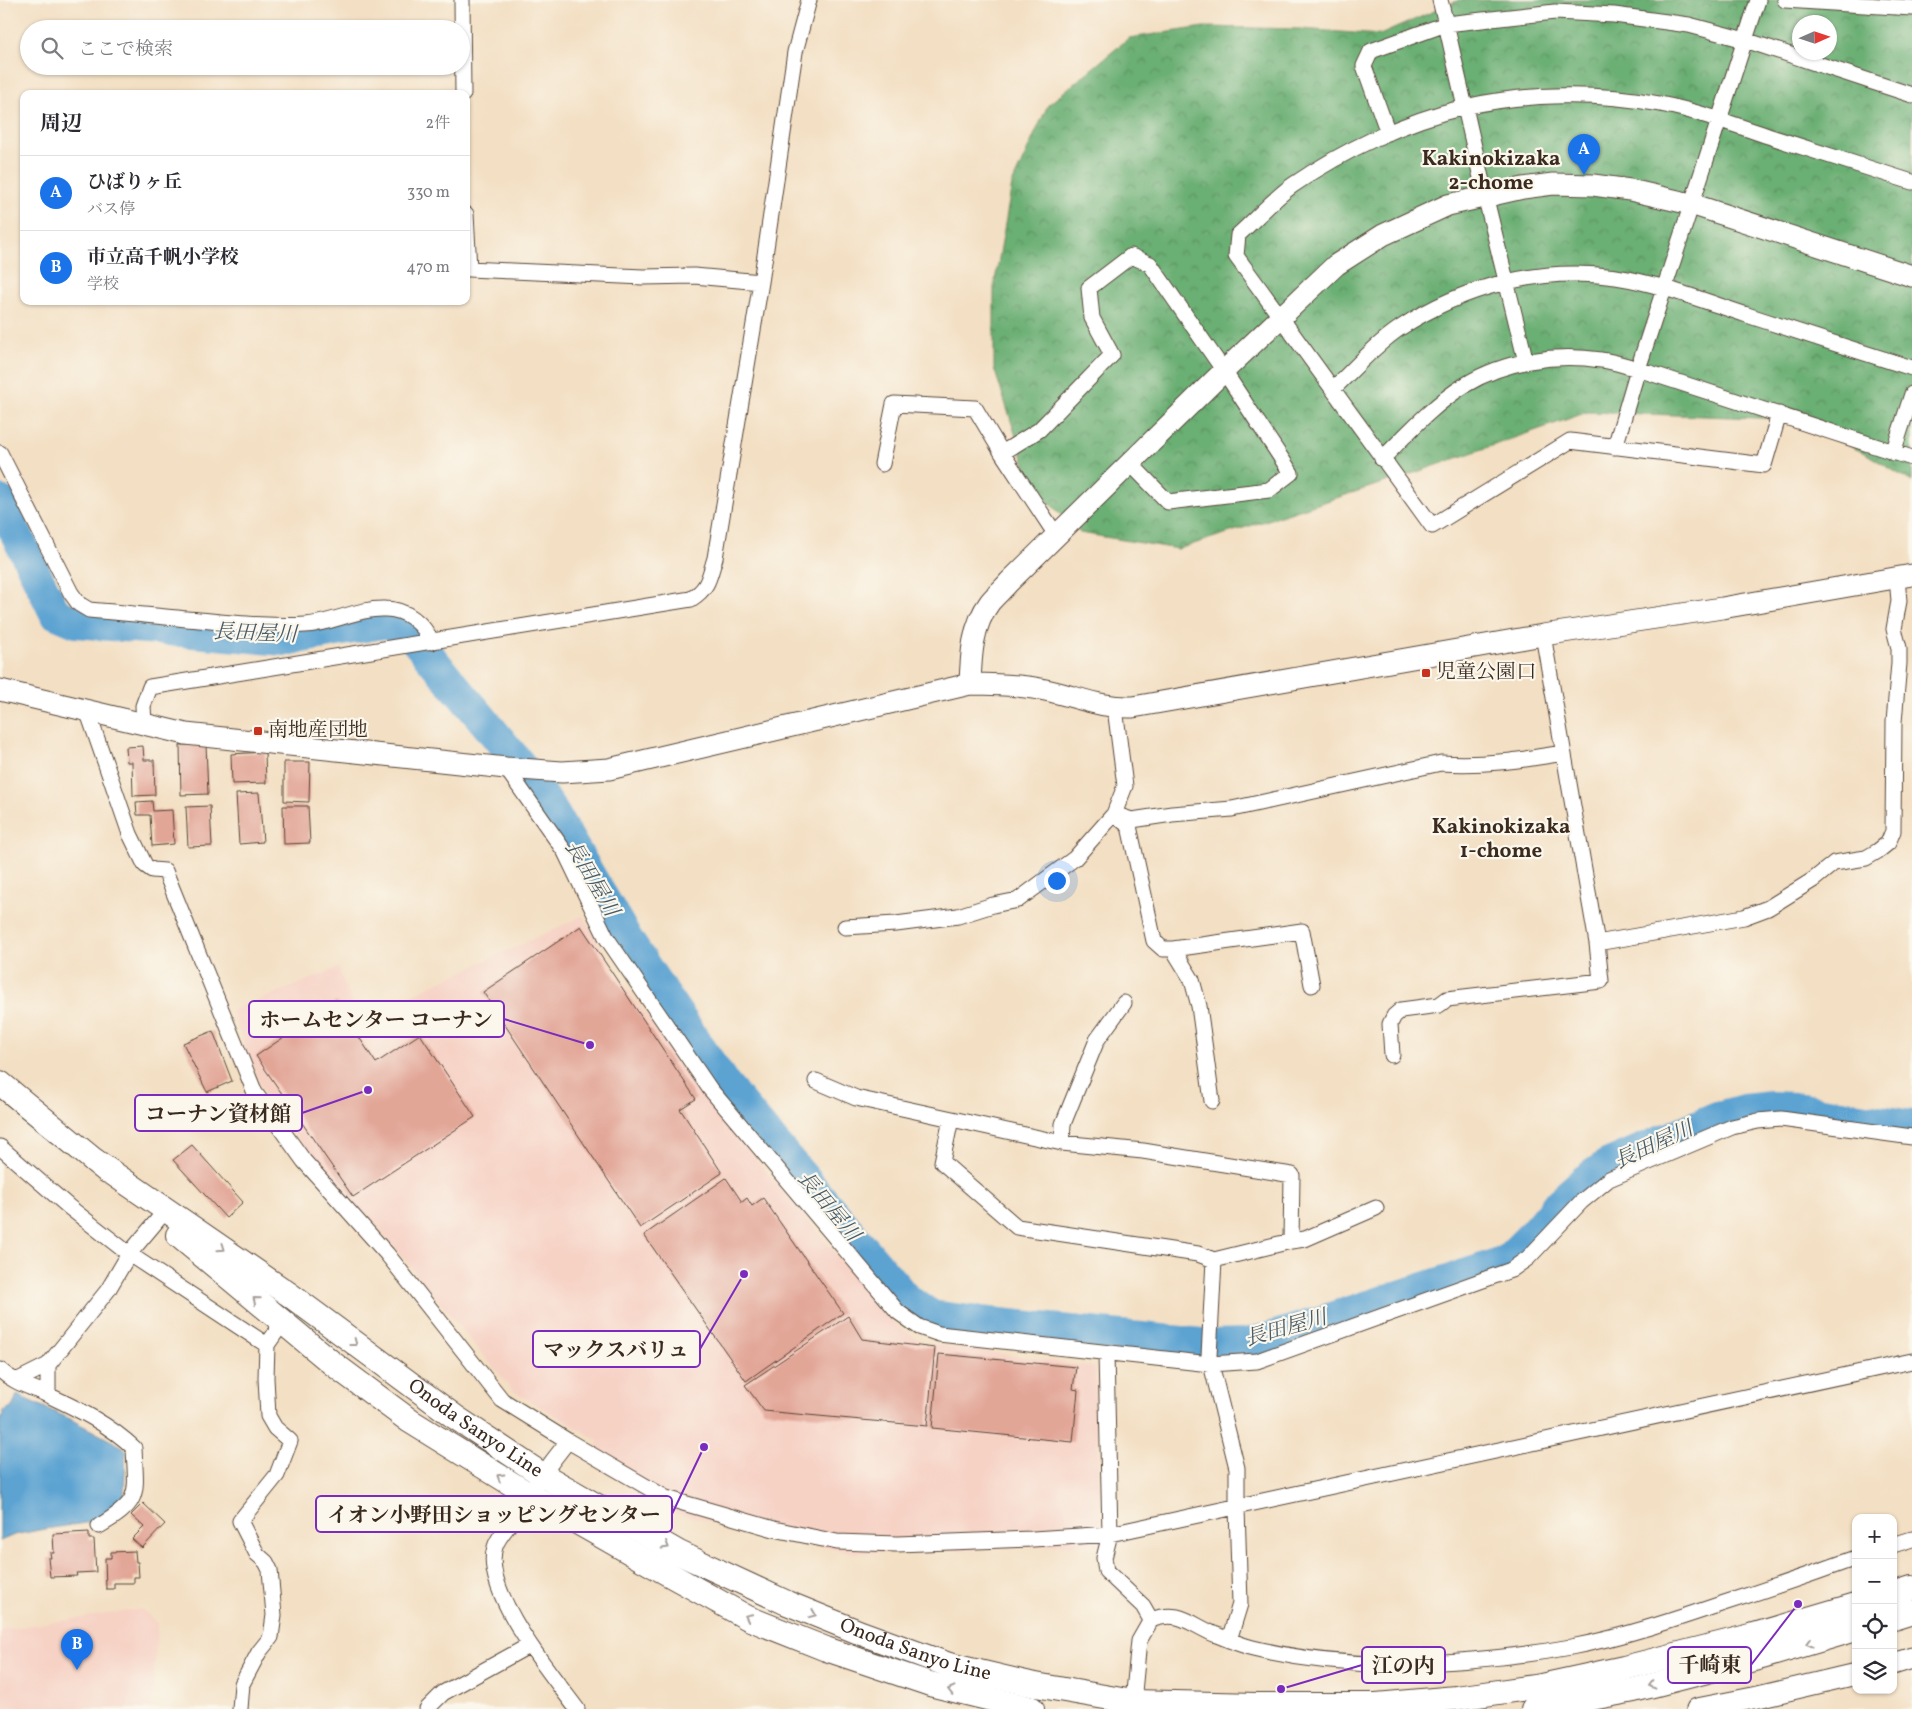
<!DOCTYPE html>
<html lang="ja">
<meta charset="utf-8">
<style>
body{margin:0;font-family:Vollkorn,"Noto Serif JP",serif;background:#f2f2f3;color:#2b2b33}
.controls{position:absolute;right:15px;bottom:15px;display:grid;overflow:hidden;border-radius:10px;box-shadow:0 1px 4px #0004}
.controls button{width:45px;height:45px;display:grid;place-items:center;padding:0;border:0;border-bottom:1px solid #e1e1e2;background:#fff;color:#2b2b33;font:25px sans-serif}
.compass{position:absolute;left:1792px;top:15px;width:45px;height:45px;border-radius:50%;background:#fff;box-shadow:0 1px 4px #0004;rotate:87deg}
.you{position:absolute;left:1056px;top:880px;width:18px;height:18px;margin:-12px;border:4px solid #fff;border-radius:50%;background:#1a73e8;box-shadow:0 0 0 8px #1a73e833}
.badge{display:grid;place-items:center;width:32px;height:32px;border-radius:50%;background:#1a73e8;color:#fff;font-size:16px;font-weight:700}
.pin{position:absolute;translate:-50% -41px;filter:drop-shadow(0 1px 2px #0008)}
.pin::after{content:'';position:absolute;top:26px;width:18px;height:15px;background:inherit;clip-path:polygon(0 0,100% 0,50% 100%)}
.list{margin:0;padding:0;list-style:none}
h2{display:flex;justify-content:space-between;align-items:center;height:65px;margin:0;padding:0 20px;font-size:21px}
h2 small{font-size:16px;font-weight:400;color:#7c7c81}
.list li{display:grid;grid-template-columns:32px 1fr auto;gap:15px;align-items:center;box-sizing:border-box;height:75px;padding:0 20px;border-top:1px solid #e1e1e2}
.list b{display:block;font-size:19px;white-space:nowrap}
.list p{margin:0;font-size:16px;white-space:nowrap;color:#7c7c81}
.list em{font-size:16px;font-style:normal;color:#7c7c81}
.icon{flex:none;width:28px;height:28px;fill:none;stroke:currentColor;stroke-width:2;stroke-linecap:round;stroke-linejoin:round}
.map{position:relative;flex:none;width:1912px;height:1709px;overflow:hidden}
.search{position:absolute;background:#fff;box-shadow:0 1px 4px #0004;left:20px;top:20px;width:450px;height:55px;display:flex;align-items:center;gap:12px;box-sizing:border-box;padding:0 18px;border-radius:28px;color:#7c7c81;font-size:19px}
.panel{position:absolute;background:#fff;box-shadow:0 1px 4px #0004;left:20px;top:90px;width:450px;height:215px;border-radius:10px}
.map>svg:first-child{display:block}
.built{fill:#f6d2c5}
.forest{fill:url(#forest-crowns);stroke:#536c48;fill-rule:evenodd}
.water{fill:#5ca3d2;stroke:#4c6678}
.lines{fill:none;stroke-linecap:round;stroke-linejoin:round}
.river{stroke:#5ca3d2;stroke-width:32}
.building{fill:#e2a697}
.street-casing{stroke:#574537;stroke-width:17}
.secondary-casing{stroke:#574537;stroke-width:23}
.primary-casing{stroke:#574537;stroke-width:26}
.street{stroke:#fff;stroke-width:15}
.secondary{stroke:#fff;stroke-width:21}
.primary{stroke:#fff;stroke-width:24}
.oneway{stroke:#a79f9a}
.poi-dot{fill:#c8321e;stroke:#fbf7ec;stroke-width:2}
.labels{text-anchor:middle;dominant-baseline:central;stroke-width:4.5;stroke-linejoin:round;paint-order:stroke}
.poi-label{font-size:20px;fill:#3b2a1e;stroke:#fbf7ec;text-anchor:start}
.street-label{font-size:20px;fill:#3b2a1e;stroke:#fbf7ec}
.neighbourhood-label{font-size:21px;font-weight:bold;fill:#3b2a1e;stroke:#fbf7ec}
.water-label{font-size:21px;font-style:italic;fill:#485a66;stroke:#fbf7ec}
.leader{fill:none;stroke:#7b2cbf;stroke-width:2}
.callout-dot{fill:#7b2cbf;stroke:#fbf7ec;stroke-width:2}
.callout{fill:#fbf7ec;stroke:#7b2cbf;stroke-width:2}
.callout-label{font-size:21px;text-anchor:middle;font-weight:bold;fill:#3b2a1e}
</style>
<div class="map">
<svg width="1912" height="1709" viewBox="0 0 1912 1709">
<defs>
<pattern id="forest-crowns" width="20" height="18" patternUnits="userSpaceOnUse" patternTransform="scale(1.25)"><rect width="20" height="18" fill="#6baf73"/><path d="M2 6a3 3 0 1 1 6 0M12 15a3 3 0 1 1 6 0" fill="none" stroke="#598f5e"/></pattern>
</defs>
<rect width="100%" height="100%" fill="#fbf7ec"/>
<filter id="ink" filterUnits="userSpaceOnUse"><feTurbulence type="fractalNoise" baseFrequency=".02" numOctaves="2"/><feDisplacementMap in="SourceGraphic" scale="10" xChannelSelector="R" yChannelSelector="G"/><feConvolveMatrix kernelMatrix="1 2 1 2 8 2 1 2 1" color-interpolation-filters="sRGB"/></filter>
<filter id="wash" filterUnits="userSpaceOnUse"><feTurbulence type="fractalNoise" baseFrequency=".0096" numOctaves="4" result="noise"/><feDisplacementMap in="SourceGraphic" scale="20" xChannelSelector="R" yChannelSelector="G"/><feGaussianBlur stdDeviation="1.12" result="paint"/><feColorMatrix in="noise" values="0 0 0 0 0 0 0 0 0 0 0 0 0 0 0 0 0 1.4 0 .05"/><feComposite in="paint" operator="in"/></filter>
<g filter="url(#wash)">
<rect width="100%" height="100%" fill="#f3dfc3"/>
<path class="built" d="M583,916L614,970L701,1094L896,1325L924,1343L1095,1367L1102,1543L918,1552L853,1553L674,1513L586,1461L599,1441L513,1391L363,1210L355,1211L264,1094L231,1011L338,968L358,1019Z
M141,1609L158,1623L151,1709H0V1630Z"/>
<path class="forest" d="M1459,0H1912V482L1865,453L1789,419L1588,412L1420,471L1178,549L1080,533L1032,486L994,368V287L1012,184L1048,105L1129,38L1204,27L1301,29L1380,35ZM1800,22H1830V52H1800Z"/>
<path class="water" d="M17,1395L70,1419L123,1447L126,1451L124,1494L119,1504L98,1521L39,1530L14,1535L0,1541V1418H2L4,1411L13,1406Z"/>
<g class="lines">
<path class="river" d="M0,501L55,613L76,622L285,640L388,622L411,635L480,716L530,777L555,816L630,944L725,1085L907,1300L932,1316L970,1321L1212,1345L1245,1344L1270,1338L1480,1270L1507,1260L1529,1238L1557,1205L1584,1181L1607,1165L1715,1118L1744,1110L1771,1107L1796,1108L1912,1126"/>
</g>
<g id="blocks">
<path class="building" d="M180,745H206L208,794L181,795Z
M143,746L144,760H154L155,795L133,796L132,762H127L126,747Z
M265,752L266,783L232,784L231,754Z
M284,762H310L309,802L284,801Z
M259,793L263,842L239,844L236,794Z
M152,801L153,811L172,810L174,844L152,846L150,815H137L136,802Z
M210,806L212,846L188,847L186,807Z
M283,806H308L310,843L284,844Z
M581,926L696,1099L680,1109L722,1173L640,1228L483,992Z
M336,1002L376,1063L420,1034L475,1117L353,1197L256,1056Z
M213,1031L232,1081L207,1092L183,1043Z
M192,1145L243,1202L226,1218L173,1160Z
M726,1178L742,1202L747,1198L752,1206L763,1198L843,1313L746,1381L644,1235Z
M848,1316L862,1339L935,1348L927,1426L764,1411L745,1385Z
M939,1354L1076,1367L1073,1389L1078,1390L1073,1442L932,1428Z
M143,1503L165,1524L142,1548L132,1539L144,1527L131,1515Z
M89,1532V1539H94L96,1572L76,1573L77,1576L50,1577L48,1558H51L50,1553H54L53,1534Z
M135,1551L136,1562H138L139,1577H134V1583H114V1589H106L105,1558H111V1552Z"/>
</g>
</g>
<g filter="url(#ink)">
<use href="#blocks" fill-opacity="0" stroke="#574537" stroke-width="1"/>
<g class="lines">
<defs>
<path id="street" d="M462,0L463,94
M1785,0L1912,8
M1388,133L1364,66L1371,51L1446,24L1440,0
M466,214L469,269L643,277L694,276L761,282
M1526,362L1485,195L1446,24L1555,12L1614,15L1689,25L1745,40L1912,95
M1333,389C1355,368 1376,344 1400,328C1464,286 1540,266 1616,277C1661,284 1704,301 1747,315C1802,333 1857,351 1912,368
M1779,414L1764,465L1570,441L1432,526L1236,256L1238,235C1256,219 1273,199 1293,185C1344,150 1405,121 1465,107C1527,93 1597,92 1660,104C1697,111 1733,124 1768,136C1816,151 1864,167 1912,182
M1615,447L1638,369L1758,0
M0,453L71,593L79,604L89,610C126,613 163,617 199,620C235,623 270,627 306,625C333,623 358,608 385,609C406,609 423,623 432,642
M1002,453L1039,430L1112,355L1092,318L1089,288L1131,256L1150,264L1224,371L1291,473L1269,490L1168,502L1130,463
M1893,453L1912,394
M1382,459C1408,433 1433,405 1465,385C1504,361 1555,353 1601,360C1613,361 1626,366 1638,369L1912,458
M882,464L894,404L975,408L1002,453L1056,535
M1115,708L1125,786L1114,814L1129,826L1154,941L1163,949H1173L1302,931L1312,985
M87,710L130,834L145,865L152,870L165,871L255,1093L304,1161L387,1254L502,1400L568,1441L666,1498L774,1529L837,1542L897,1544L1033,1539L1110,1534L1912,1361
M144,723L143,706L150,687L691,599C709,588 709,577 715,558L761,282L795,52L809,0
M506,768L565,852L606,937L710,1089L898,1312L919,1327L939,1334L1210,1364L1257,1361L1511,1270L1528,1258L1581,1202L1609,1179L1732,1127L1758,1121L1781,1119L1912,1137
M845,927L896,924L958,916L993,905L1018,900L1075,858L1114,814L1132,820L1172,814L1232,809L1441,763C1483,766 1522,760 1563,753
M1597,943L1744,917L1768,908L1813,880L1834,863L1866,858L1878,851L1888,843L1893,831L1894,722L1899,663V648L1894,629L1899,601L1897,578
M1173,949L1192,980L1199,1006L1212,1101
M1392,1055L1390,1024L1394,1016L1401,1010L1439,1005L1447,999L1601,981L1597,943L1543,635
M816,1081L856,1098L1062,1143L1143,1151L1292,1175L1291,1241L1214,1260L1209,1356L1237,1468V1508L1240,1604L1229,1640
M951,1119L942,1162L1017,1227L1198,1254L1214,1260
M1062,1143L1063,1124L1097,1040L1124,1003
M0,1147L69,1207L129,1254L267,1345
M1291,1241L1305,1239L1376,1208
M1106,1354L1110,1534L1104,1558L1106,1571L1143,1606L1151,1620
M0,1370C14,1383 32,1387 48,1395C78,1409 110,1425 134,1448C136,1494 142,1501 99,1526
M16,1381L48,1365
M48,1395V1365L108,1290L129,1254L166,1210
M568,1441C547,1467 529,1493 511,1522C506,1529 497,1539 495,1547C481,1591 552,1675 577,1709
M1893,1545L1912,1539
M1133,1702L1139,1641L1151,1620C1179,1609 1190,1624 1214,1634C1227,1639 1240,1645 1253,1648C1302,1660 1353,1665 1403,1664C1459,1662 1516,1657 1571,1647C1623,1637 1674,1620 1724,1603C1768,1589 1812,1574 1856,1558
M240,1709L242,1684L259,1652L271,1637L274,1615L270,1570L266,1562L257,1554L240,1521L277,1475L290,1441L275,1428L268,1416L266,1378L267,1345L283,1322
M427,1709L443,1693L530,1645"/>
<path id="secondary" d="M970,684C971,656 972,626 990,602C996,595 1003,589 1009,582L1224,371L1336,265L1383,235L1448,205L1523,188L1553,184L1593,185L1630,190L1691,204L1912,276
M0,690L186,734L506,768L562,772L609,769L970,684C997,684 1023,685 1050,691C1081,698 1101,708 1133,707L1543,635L1722,608L1912,575
M1893,1664L1912,1658
M1697,1709L1758,1697L1856,1674"/>
<g id="primary">
<path d="M0,1083L107,1171"/>
<path id="s1" d="M95,1161L290,1295L455,1417L541,1474L679,1553L787,1603L861,1633L949,1665L1030,1684L1133,1702L1257,1705H1376L1456,1698L1541,1686L1624,1668L1751,1636L1856,1605"/>
<path d="M178,1235L332,1363L410,1421L528,1494L665,1572L748,1618L826,1649L930,1684L1032,1709"/>
<path d="M1893,1594L1912,1588"/>
<path d="M1893,1618L1912,1612"/>
<path d="M1533,1709L1634,1690L1762,1657L1856,1629"/>
</g>
</defs>
<use href="#street" class="street-casing"/>
<use href="#secondary" class="secondary-casing"/>
<use href="#primary" class="primary-casing"/>
<use href="#street" class="street"/>
<use href="#secondary" class="secondary"/>
<use href="#primary" class="primary"/>
</g>
<defs><path id="oneway-chevron" d="M-2-3.5L2.5 0L-2 3.5" fill="none" stroke-width="1.6" stroke-linecap="round" stroke-linejoin="round" transform="scale(1.25)"/></defs>
<g class="oneway">
<use href="#oneway-chevron" transform="translate(222 1248) rotate(35)"/>
<use href="#oneway-chevron" transform="translate(256 1300) rotate(-140)"/>
<use href="#oneway-chevron" transform="translate(354 1343) rotate(37)"/>
<use href="#oneway-chevron" transform="translate(500 1477) rotate(-148)"/>
<use href="#oneway-chevron" transform="translate(666 1546) rotate(30)"/>
<use href="#oneway-chevron" transform="translate(813 1614) rotate(22)"/>
<use href="#oneway-chevron" transform="translate(748 1617) rotate(-154)"/>
<use href="#oneway-chevron" transform="translate(1809 1643) rotate(164)"/>
<use href="#oneway-chevron" transform="translate(1652 1685) rotate(166)"/>
<use href="#oneway-chevron" transform="translate(951 1690) rotate(-166)"/>
</g>
</g>
<g class="poi-dot">
<rect x="1421" y="668" width="10" height="10" rx="2.5"/>
<rect x="253" y="726" width="10" height="10" rx="2.5"/>
</g>
<g class="labels">
<g class="poi-label">
<text x="1436" y="673">児童公園口</text>
<text x="268" y="731">南地産団地</text>
</g>
<g class="street-label">
<text stroke="none"><textPath href="#s1" startOffset="465">Onoda Sanyo Line</textPath></text>
<text stroke="none"><textPath href="#s1" startOffset="960">Onoda Sanyo Line</textPath></text>
</g>
<g class="neighbourhood-label">
<text x="1491" y="159">Kakinokizaka<tspan x="1491" dy="24">2-chome</tspan></text>
<text x="1501" y="827">Kakinokizaka<tspan x="1501" dy="24">1-chome</tspan></text>
</g>
<g class="water-label">
<text transform="translate(255 634) rotate(2)">長田屋川</text>
<text transform="translate(591 879) rotate(59)">長田屋川</text>
<text transform="translate(1654 1146) rotate(-25)">長田屋川</text>
<text transform="translate(828 1207) rotate(50)">長田屋川</text>
<text transform="translate(1286 1329) rotate(-16)">長田屋川</text>
</g>
</g>
<path class="leader" d="M590 1045L504 1019M368 1090L302 1113M744 1274L700 1349M704 1447L672 1514M1798 1604L1751 1665M1281 1689L1362 1665"/>
<g class="callout-dot">
<circle cx="590" cy="1045" r="5"/>
<circle cx="368" cy="1090" r="5"/>
<circle cx="744" cy="1274" r="5"/>
<circle cx="704" cy="1447" r="5"/>
<circle cx="1798" cy="1604" r="5"/>
<circle cx="1281" cy="1689" r="5"/>
</g>
<g class="callout">
<rect x="249" y="1001" width="255" height="36" rx="5"/>
<rect x="135" y="1095" width="167" height="36" rx="5"/>
<rect x="533" y="1331" width="167" height="36" rx="5"/>
<rect x="316" y="1496" width="356" height="36" rx="5"/>
<rect x="1668" y="1647" width="83" height="36" rx="5"/>
<rect x="1362" y="1647" width="83" height="36" rx="5"/>
</g>
<g class="callout-label">
<text x="376" y="1027">ホームセンター コーナン</text>
<text x="218" y="1121">コーナン資材館</text>
<text x="616" y="1357">マックスバリュ</text>
<text x="494" y="1522">イオン小野田ショッピングセンター</text>
<text x="1710" y="1672">千崎東</text>
<text x="1403" y="1673">江の内</text>
</g>
</svg>
<div class="controls">
<button>+</button>
<button>−</button>
<button><svg class="icon" aria-label="locate" viewBox="0 0 24 24"><circle cx="12" cy="12" r="6"/><path d="M12 2v4M12 18v4M2 12h4M18 12h4"/></svg></button>
<button><svg class="icon" aria-label="layers" viewBox="0 0 24 24"><path d="M12 4l9 5-9 5-9-5zM3 14l9 5 9-5"/></svg></button>
</div>
<svg class="compass" viewBox="-18 -18 36 36"><path d="M0-13l5 13h-10z" fill="#e53935"/><path d="M0 13l5-13h-10z" fill="#7c7c81"/></svg>
<div class="you"></div>
<div class="pin badge" style="left:1584px;top:175px">A</div>
<div class="pin badge" style="left:77px;top:1670px">B</div>
<div class="search"><svg class="icon" aria-label="search" viewBox="0 0 24 24"><circle cx="10" cy="10" r="6"/><path d="M15 15l6 6"/></svg>ここで検索</div>
<section class="panel">
<h2>周辺<small>2件</small></h2>
<ul class="list">
<li><span class="badge">A</span><div><b>ひばりヶ丘</b><p>バス停</p></div><em>330 m</em></li>
<li><span class="badge">B</span><div><b>市立高千帆小学校</b><p>学校</p></div><em>470 m</em></li>
</ul>
</section>
</div>
